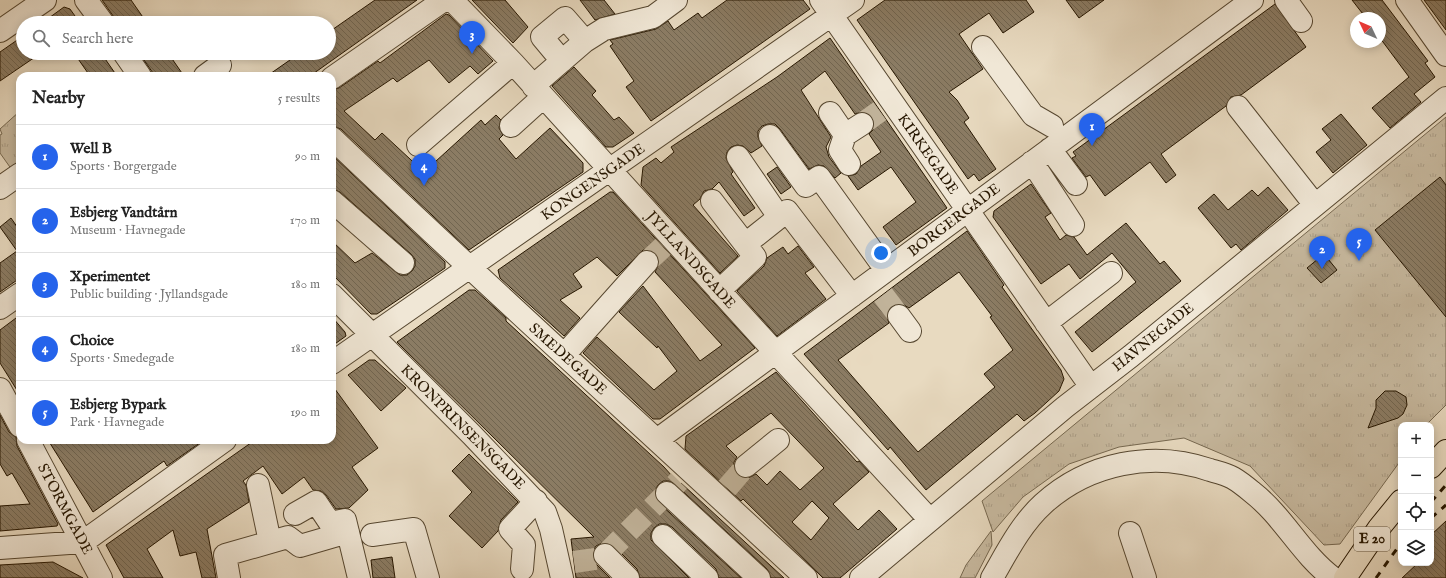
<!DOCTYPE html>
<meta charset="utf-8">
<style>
body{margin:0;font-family:"IM FELL English",serif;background:#f6f6f6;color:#222}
.controls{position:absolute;right:12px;bottom:12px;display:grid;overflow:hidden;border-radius:8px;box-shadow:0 2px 10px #0003}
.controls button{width:36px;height:36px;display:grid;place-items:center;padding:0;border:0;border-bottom:1px solid #e0e0e0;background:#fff;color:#222;font:20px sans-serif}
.compass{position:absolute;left:1350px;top:12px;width:36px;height:36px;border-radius:50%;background:#fff;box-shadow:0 2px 10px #0003;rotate:314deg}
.you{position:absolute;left:881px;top:253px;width:14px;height:14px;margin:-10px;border:3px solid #fff;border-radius:50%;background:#1a73e8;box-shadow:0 0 0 6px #1a73e833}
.badge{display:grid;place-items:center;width:26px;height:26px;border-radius:50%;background:#2563eb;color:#fff;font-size:13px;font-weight:700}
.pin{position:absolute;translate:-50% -33px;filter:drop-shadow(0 1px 2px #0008)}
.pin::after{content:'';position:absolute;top:21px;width:14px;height:12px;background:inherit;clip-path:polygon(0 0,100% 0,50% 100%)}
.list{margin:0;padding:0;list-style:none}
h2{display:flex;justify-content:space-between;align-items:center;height:52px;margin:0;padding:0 16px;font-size:17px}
h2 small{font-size:13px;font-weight:400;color:#767676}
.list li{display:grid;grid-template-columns:26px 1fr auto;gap:12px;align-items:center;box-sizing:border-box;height:64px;padding:0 16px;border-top:1px solid #e0e0e0}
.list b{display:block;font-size:15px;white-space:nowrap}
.list p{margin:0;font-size:13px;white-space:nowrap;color:#767676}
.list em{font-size:13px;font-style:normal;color:#767676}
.icon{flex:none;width:22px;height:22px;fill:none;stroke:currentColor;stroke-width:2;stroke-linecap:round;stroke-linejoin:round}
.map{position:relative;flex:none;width:1446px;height:578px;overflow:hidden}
.search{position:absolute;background:#fff;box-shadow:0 2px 10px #0003;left:16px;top:16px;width:320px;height:44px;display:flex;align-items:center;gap:10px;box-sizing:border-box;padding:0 14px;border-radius:22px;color:#767676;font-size:15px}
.panel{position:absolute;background:#fff;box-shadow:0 2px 10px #0003;left:16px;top:72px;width:320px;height:372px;border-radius:12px}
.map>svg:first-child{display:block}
.grass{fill:url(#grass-tufts);stroke:#766850}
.building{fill:url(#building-back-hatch);stroke:#261600;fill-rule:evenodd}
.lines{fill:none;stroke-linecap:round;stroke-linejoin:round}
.minor-tunnel{stroke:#c1b39a;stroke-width:22;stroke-dasharray:22 11;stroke-linecap:butt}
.minor-casing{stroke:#564730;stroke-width:24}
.major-casing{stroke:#261600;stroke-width:24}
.minor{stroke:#f0e7d6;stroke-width:22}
.major{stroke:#e8dac0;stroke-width:22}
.rail{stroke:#261600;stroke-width:3;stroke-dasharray:7 7;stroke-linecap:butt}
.labels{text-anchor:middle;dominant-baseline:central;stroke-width:4;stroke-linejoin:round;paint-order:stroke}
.shield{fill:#f0e7d6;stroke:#635540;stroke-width:1}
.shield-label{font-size:14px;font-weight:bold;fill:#261600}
.street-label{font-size:15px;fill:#261600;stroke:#f0e7d6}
</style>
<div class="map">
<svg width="1446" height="578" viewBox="0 0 1446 578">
<defs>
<pattern id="grass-tufts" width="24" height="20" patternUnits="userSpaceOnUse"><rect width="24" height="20" fill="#c7b99f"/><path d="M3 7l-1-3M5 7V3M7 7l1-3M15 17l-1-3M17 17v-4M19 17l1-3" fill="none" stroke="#ab9e87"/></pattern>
<pattern id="building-back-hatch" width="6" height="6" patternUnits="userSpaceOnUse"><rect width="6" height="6" fill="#8b7c64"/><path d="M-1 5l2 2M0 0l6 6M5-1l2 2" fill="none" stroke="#716550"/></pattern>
</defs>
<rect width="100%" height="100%" fill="#e8dac0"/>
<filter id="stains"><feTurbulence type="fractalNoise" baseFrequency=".005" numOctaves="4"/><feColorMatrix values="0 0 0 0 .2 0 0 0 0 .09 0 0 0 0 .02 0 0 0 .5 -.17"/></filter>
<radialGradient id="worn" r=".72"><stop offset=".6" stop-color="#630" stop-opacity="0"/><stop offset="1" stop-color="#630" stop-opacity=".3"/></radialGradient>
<path class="grass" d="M20,111V165L12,170L0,153V135L2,134L0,129Z
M1446,117V405L1426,425H1401V460L1340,544L1324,545L1250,466L1184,438L1119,447L1069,464L1023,497L993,532L982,501Z
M991,531L992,545L975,578H960L966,565Z"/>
<path class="building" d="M102,0H131L147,23H118Z
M375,0H417L310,76H267L300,53H329V32Z
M472,0H505L528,27L513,43Z
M580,0H604L615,14L595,20Z
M727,0H803L810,9L651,121L626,87L634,81L610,46L613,44L610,40L656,29L668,21L674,30L698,13L702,18Z
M885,0H1026L1034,12L1003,33L989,13L959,34L983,69L949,92L957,100L969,118L964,122L996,169L979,181L974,174L968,179L857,20Z
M1066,0H1104L1079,18Z
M1352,0H1382L1428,61L1425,63L1435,77L1414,94L1421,102L1390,128L1372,108L1409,77L1380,38V18H1366Z
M1424,0H1446V30Z
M1275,4L1306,47L1241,95L1231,97L1226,106L1161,154L1176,175L1166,183L1150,162L1105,196L1090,175L1086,177L1072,158L1076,156L1073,152Z
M64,7L70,9L80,23H42Z
M446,14L449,15L493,61L478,74L470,66L449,83L429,60L397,82L393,78L344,111L375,140L382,133L424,172L481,120L485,125L496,115L501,120L499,128L503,135L499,139L516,159L550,128L583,163V172L469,250L341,129L332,126V90L339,88L378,61L380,63Z
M23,36V53H41L0,81V52Z
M830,38L947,208L896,245L883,227L916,202L891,167L858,190L848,176L856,174L861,166L881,152L869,134L873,130L874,124L872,117L868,113L862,112L855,114L825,71L801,90L831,137L826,147L829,157L841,173L835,178L824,166L818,165L809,169L780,129L775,124H768L762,126L758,131V137L762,146L751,153L743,146L737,145L731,147L727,152L726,158L733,172L731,174L755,208L744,216L719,182L712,189L704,191L700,199L693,205L738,256L720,273L641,185L643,167L656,158L661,163L674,152L671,147L777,77Z
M74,53H101L117,76H90Z
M139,53H168L184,76H155Z
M574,67L596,91L592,95L614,120L619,117L634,133L613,147H606L552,86Z
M1341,114L1367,145L1333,173L1316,152L1331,140L1322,129Z
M332,155L445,262V268L377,314H371L332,274V241L355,263L372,253L400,275H407L412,271L415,266V259L411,254L340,192L332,189Z
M777,167L791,187L781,194L767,174Z
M1440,177L1446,185V317L1375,230Z
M1031,184L1051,213L1045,217L1060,240L1066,235L1074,237L1087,255L1126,223L1160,264L1164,261L1181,281L1092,352L1075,332L1136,282L1112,253L1080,279L1069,264L1041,284L993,217L994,211Z
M1268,187L1288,210L1241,250L1236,244L1231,248L1198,208L1214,194L1228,210L1252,190L1258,196Z
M610,192H613L755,348L660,419H653L583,353L597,337L654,390L677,371L658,346L657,348L619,312L643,286L700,361L722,345L655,272L659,264V258L656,253L649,250H643L617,276L597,257L573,274L582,287L560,300L580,318L564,336L500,278L498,270Z
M11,218L20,231V278L0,292V263L17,251L0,227Z
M967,231L1004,285L1002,287L1061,370L1064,379L1059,391L1035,413L1024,421L1017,414L926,490L890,447L888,450L804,354ZM959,272L992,316L990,317L1013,350L984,374L995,387L918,452L838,360L889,323L887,317V311L892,306L898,304L904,305L909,308Z
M798,246L814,267L805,273L826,299L777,336L737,291L764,266L767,258L783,247L788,254Z
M1324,254L1337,270L1321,283L1307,268Z
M469,290H475L506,318V321L664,467L681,486V483L784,578H771L767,569L675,484L669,481H663L658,485L655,491V497L658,502L741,578H719L716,569L672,527L666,524H659L654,528L651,533V540L689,578H640L637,569L614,546L608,543H602L596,546L593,551V558L596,564L610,578H576L571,539L594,537L397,342Z
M20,315V395L0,363V330Z
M332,317L345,332L346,336L332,346Z
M369,360H375L406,388L381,411L348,375Z
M776,372L857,462L859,461L869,472L833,504L858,530L879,510L897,529L840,578H823L743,499L741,501L685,449L686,436ZM771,413L824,468L800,490L780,471L767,485L756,474L748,478L741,477L736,474L734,468V462L737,457L726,446ZM812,501L829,518L811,540L792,522Z
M332,385L378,448L352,467L368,490L349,508L336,509L326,495L321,491L313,490L304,477L282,494L263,466L243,481L246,485L249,502L207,529L216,578H202L196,552L180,556L173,530L147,549L163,578H124L106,545L255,440H332Z
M1385,391H1396L1406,397L1407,405L1403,414L1398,418L1368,428L1376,408V400Z
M0,415L9,432L16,437L17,446L58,524L57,526L0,531V506L30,504L12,473L7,476L0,464Z
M48,440H204L167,466L164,461L93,512Z
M469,454L518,502L501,520L498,531L482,548L449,516L472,492L452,471Z
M1446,521V578H1402L1418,563H1431V535Z
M392,557L395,578H373L371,560Z
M53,562L83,578H0V565Z"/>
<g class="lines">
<path class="minor-tunnel" d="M862,124L880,111
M647,262L664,246
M883,295L899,316
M727,488L746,466
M574,562L602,558L679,481"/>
<defs>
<path id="minor" d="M86,0L103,23
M452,0L513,63L776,353L930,520
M821,0L1091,387
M1286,0L1301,21
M1407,0L1446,55
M0,31L45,0
M983,47L1033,115L1052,126
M124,53L140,76
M562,61L542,37L565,18L585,41
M205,76L220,65
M332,78L444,0
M533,86L585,41L604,29L653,17L676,0
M1238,107L1315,205
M830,113L845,135L862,124
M511,126L543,97
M845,135L840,150L849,164
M770,136L806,186L819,177L886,270
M332,138C488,287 648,431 806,578
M418,145L513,63
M1050,149L1076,184
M738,157L779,217
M1032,162L1073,225
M0,188L20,174
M332,201L403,263
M712,201L755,257L719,291
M753,238L787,211L852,296
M332,295L472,435L545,512L551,529L562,578
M0,308L20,294
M899,316L910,331
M1046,323L1111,273
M564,355L647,262
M332,363L853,0
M0,389L20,426
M28,440L101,578
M657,440L1252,0
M746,466L778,440
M258,485L270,542
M667,493L759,578
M295,514L316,502L330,523L345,520L359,578
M1130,533L1145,578
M372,535L414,529L428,578
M663,536L707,578
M0,548L83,542L225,440
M605,555L628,578
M522,569L524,545L510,529L536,501
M229,578L225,555L288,537L300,546L348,532
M861,578L1065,407L1131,356L1446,98
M992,578C1007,552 1021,524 1043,504C1088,463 1153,450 1210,470C1217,472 1226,474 1233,478C1240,482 1246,487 1252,492C1284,517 1301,554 1333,578"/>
<path id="major" d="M1431,467L1446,451
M1345,578L1379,528L1401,501"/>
</defs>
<use href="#minor" class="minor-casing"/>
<use href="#major" class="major-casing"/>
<use href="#minor" class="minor"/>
<use href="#major" class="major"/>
<path class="rail" d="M1431,502L1446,485
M1431,518L1446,505
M1376,578L1401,543"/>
</g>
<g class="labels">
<rect class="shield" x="1354" y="527" width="36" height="24" rx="3"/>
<g class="shield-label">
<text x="1372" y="539">E 20</text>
</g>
<g class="street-label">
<text transform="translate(928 154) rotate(55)">KIRKEGADE</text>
<text transform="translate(593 182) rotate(-35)">KONGENSGADE</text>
<text transform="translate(954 220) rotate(-37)">BORGERGADE</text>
<text transform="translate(691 260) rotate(48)">JYLLANDSGADE</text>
<text transform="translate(1153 337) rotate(-39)">HAVNEGADE</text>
<text transform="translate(568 359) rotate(42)">SMEDEGADE</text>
<text transform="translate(463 427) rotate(45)">KRONPRINSENSGADE</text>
<text transform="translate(65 509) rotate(62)">STORMGADE</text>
</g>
</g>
<rect width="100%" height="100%" filter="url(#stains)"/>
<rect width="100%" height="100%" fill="url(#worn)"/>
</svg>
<div class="controls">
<button>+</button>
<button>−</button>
<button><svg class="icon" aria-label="locate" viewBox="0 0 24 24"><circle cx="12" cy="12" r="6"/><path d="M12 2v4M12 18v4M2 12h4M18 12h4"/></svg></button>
<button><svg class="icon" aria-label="layers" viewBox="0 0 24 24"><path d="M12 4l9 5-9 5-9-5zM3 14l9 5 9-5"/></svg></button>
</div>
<svg class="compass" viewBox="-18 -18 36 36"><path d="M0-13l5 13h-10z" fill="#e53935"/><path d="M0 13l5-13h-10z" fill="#767676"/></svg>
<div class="you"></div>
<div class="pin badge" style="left:1092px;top:146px">1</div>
<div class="pin badge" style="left:1322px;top:269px">2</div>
<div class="pin badge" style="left:472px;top:54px">3</div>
<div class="pin badge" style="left:424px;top:186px">4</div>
<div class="pin badge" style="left:1359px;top:261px">5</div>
<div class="search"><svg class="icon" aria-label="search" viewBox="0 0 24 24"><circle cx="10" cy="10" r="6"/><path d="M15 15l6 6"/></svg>Search here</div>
<section class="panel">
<h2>Nearby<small>5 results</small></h2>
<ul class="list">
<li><span class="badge">1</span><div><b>Well B</b><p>Sports · Borgergade</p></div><em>90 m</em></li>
<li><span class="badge">2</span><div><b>Esbjerg Vandtårn</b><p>Museum · Havnegade</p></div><em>170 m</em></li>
<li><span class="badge">3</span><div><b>Xperimentet</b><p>Public building · Jyllandsgade</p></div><em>180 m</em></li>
<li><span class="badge">4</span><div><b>Choice</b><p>Sports · Smedegade</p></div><em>180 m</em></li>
<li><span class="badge">5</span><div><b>Esbjerg Bypark</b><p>Park · Havnegade</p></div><em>190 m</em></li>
</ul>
</section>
</div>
